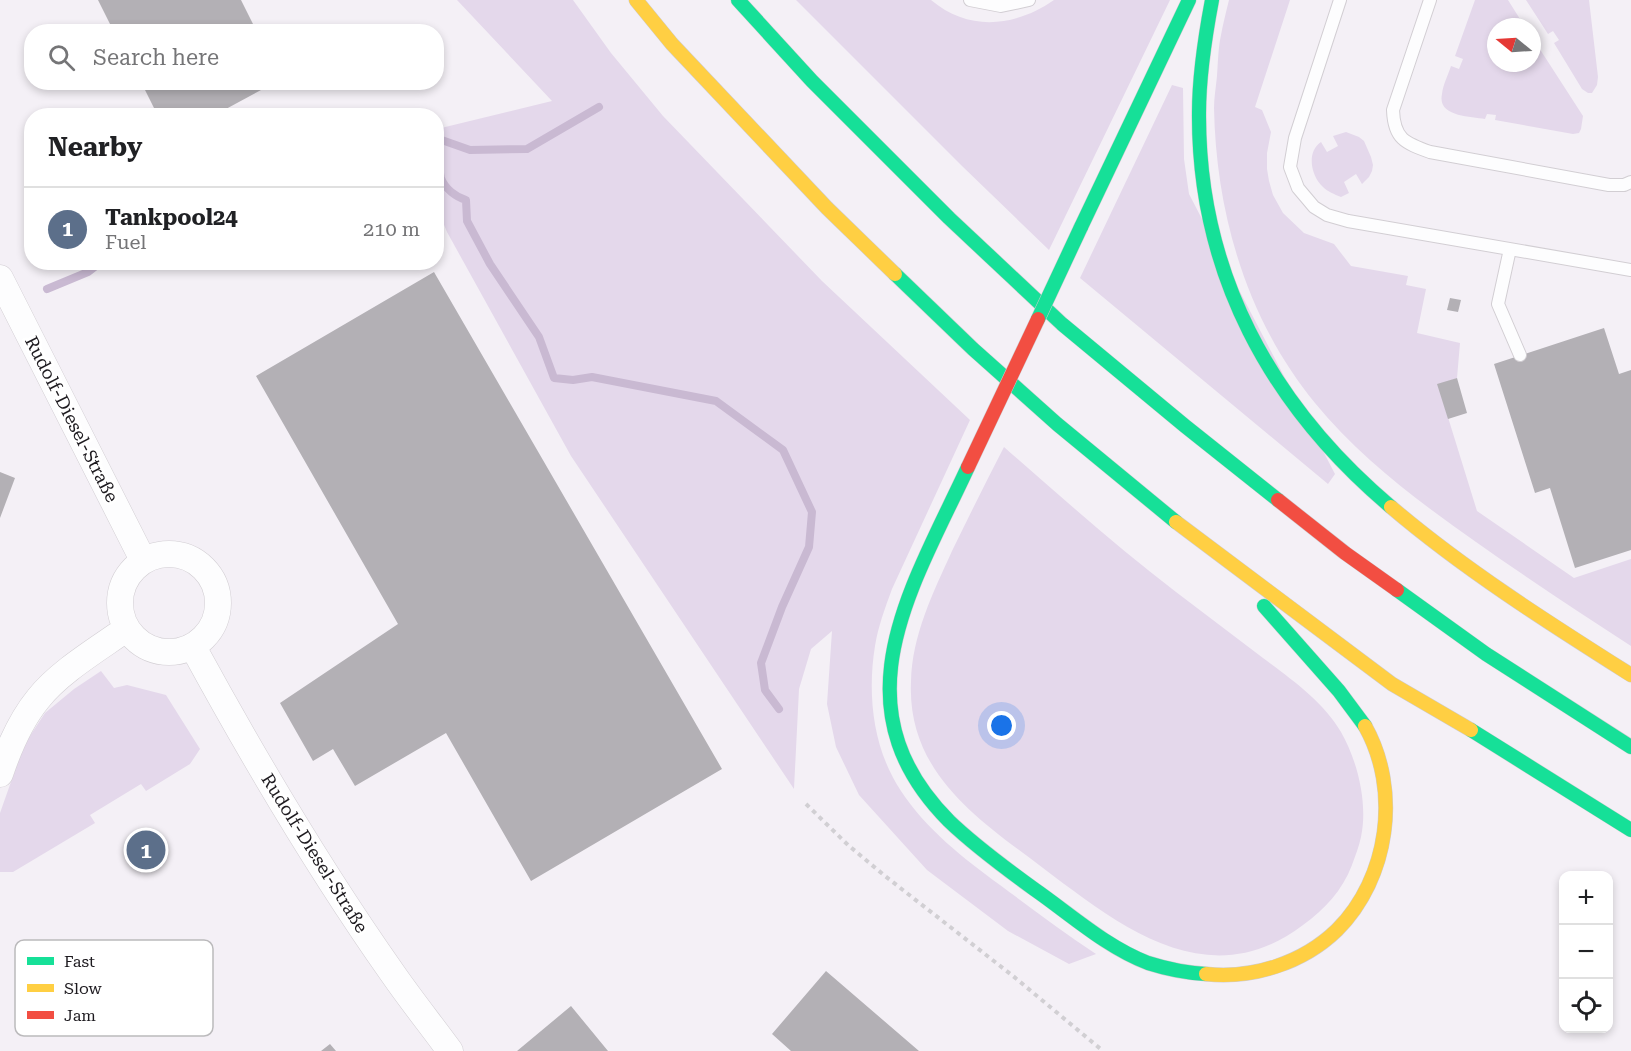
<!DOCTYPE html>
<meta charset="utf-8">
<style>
body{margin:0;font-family:"Roboto Serif",serif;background:#f6f6f6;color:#202124}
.controls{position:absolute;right:18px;bottom:18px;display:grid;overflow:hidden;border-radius:12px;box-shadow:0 3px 9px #0003}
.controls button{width:54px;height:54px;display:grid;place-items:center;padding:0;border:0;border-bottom:2px solid #e0e0e0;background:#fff;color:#202124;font:30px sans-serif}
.compass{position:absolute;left:1487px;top:18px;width:54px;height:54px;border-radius:50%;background:#fff;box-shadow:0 3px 9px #0003;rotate:288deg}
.you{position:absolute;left:1002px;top:726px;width:21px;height:21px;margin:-15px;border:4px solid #fff;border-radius:50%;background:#1a73e8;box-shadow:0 0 0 9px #1a73e833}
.badge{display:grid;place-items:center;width:39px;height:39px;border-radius:50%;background:#b45309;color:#fff;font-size:20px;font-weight:700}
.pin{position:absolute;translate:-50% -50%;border:3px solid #fff;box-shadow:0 2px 6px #0006}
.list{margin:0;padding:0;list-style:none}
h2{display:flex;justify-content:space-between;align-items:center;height:78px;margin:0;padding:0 24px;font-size:26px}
h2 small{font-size:20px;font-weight:400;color:#757577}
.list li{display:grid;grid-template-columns:39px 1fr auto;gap:18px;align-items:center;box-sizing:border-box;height:84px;padding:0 24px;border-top:2px solid #e0e0e0}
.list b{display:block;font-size:22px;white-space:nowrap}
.list p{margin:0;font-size:20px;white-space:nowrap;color:#757577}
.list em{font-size:20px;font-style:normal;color:#757577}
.icon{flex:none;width:33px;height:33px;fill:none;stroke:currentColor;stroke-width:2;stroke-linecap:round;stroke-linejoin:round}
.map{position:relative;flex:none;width:1631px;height:1051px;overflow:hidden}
.search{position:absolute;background:#fff;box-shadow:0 3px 9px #0003;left:24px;top:24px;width:420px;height:66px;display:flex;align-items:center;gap:15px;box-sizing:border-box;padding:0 21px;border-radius:24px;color:#757577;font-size:22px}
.panel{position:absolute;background:#fff;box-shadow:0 3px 9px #0003;left:24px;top:108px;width:420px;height:162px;border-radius:24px}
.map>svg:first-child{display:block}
.green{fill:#e4d8eb}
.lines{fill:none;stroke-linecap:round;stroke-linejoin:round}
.stream{stroke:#c9b9d2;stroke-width:8}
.building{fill:#b3b0b5}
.lane-casing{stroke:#d2ced3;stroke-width:14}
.street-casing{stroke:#d2ced3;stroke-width:27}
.fast-casing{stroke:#cecccf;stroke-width:15}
.slow-casing{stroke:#cecccf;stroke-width:15}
.jam-casing{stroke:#cecccf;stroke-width:15}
.path{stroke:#d1cfd3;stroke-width:4;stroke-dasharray:4.5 4.5;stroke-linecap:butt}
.lane{stroke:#fdfdfe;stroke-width:12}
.street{stroke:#fdfdfe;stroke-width:26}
.fast{stroke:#16e098;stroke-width:14}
.slow{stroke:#ffcf43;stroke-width:14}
.jam{stroke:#f24e42;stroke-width:14}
.fast-bridge-casing{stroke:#cecccf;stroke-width:15;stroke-linecap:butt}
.jam-bridge-casing{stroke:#cecccf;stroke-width:15;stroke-linecap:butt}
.fast-bridge{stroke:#16e098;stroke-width:14}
.jam-bridge{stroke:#f24e42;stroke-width:14}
.labels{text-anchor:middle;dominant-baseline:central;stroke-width:6;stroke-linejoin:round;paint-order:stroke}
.street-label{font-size:18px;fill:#1d1a1f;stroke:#fff}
.key{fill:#fff;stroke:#bbbabc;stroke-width:1.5}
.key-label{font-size:16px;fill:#1d1a1f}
</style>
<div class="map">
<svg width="1631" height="1051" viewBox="0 0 1631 1051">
<rect width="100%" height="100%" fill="#f4f0f6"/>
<path class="green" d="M457,0H573L611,53L663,116L822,281L970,420L892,589C885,608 878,627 875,646C867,695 873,749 901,791C926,829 963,858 1000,885C1031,908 1063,932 1096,954L1069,964L1008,931L927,870L859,795L836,747L827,704L832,631L811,649L799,689L794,789L571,456L447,232L437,208V129L552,101Z
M796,0H931C969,32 1015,27 1054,0H1170L1049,250L962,166Z
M1229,0H1290L1255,107L1262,110L1271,132L1267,153V169L1269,181L1273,195L1283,213L1304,233L1334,244L1351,266L1408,276L1406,285L1426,289L1417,333L1460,343L1457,378L1438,385L1477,511L1574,578L1631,559V646C1579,612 1527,578 1476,542C1419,502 1360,458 1315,403C1247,320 1216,214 1214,108C1214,97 1216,87 1217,76C1218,63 1218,49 1221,35C1223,24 1226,12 1229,0Z
M1475,0H1508L1525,27H1496V63H1532V37L1583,116L1581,129L1579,133L1573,134L1495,120L1496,115L1487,114L1485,119C1470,116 1437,117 1442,94C1443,85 1448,75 1451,66L1459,69L1463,59L1455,56Z
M1526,0H1589L1598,77L1597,85L1592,93H1588L1582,89L1554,43L1559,40L1553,31L1548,34Z
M1172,85L1183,88L1184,159L1189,194L1335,474L1328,484L1080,278Z
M1346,132L1359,137L1364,141L1371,157L1373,165L1372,171L1369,177L1362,184L1356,174L1344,182L1349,193L1341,197C1334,194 1328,192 1323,187C1311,176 1306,152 1321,142L1327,152L1338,146L1333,136Z
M1004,447C1060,496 1116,546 1176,592C1205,614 1234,636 1263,658C1290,678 1324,702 1341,732C1358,762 1368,804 1361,837C1359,847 1355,856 1352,865C1342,891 1325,909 1303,925C1208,997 1120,926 1043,868C979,820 907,773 911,682C912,635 933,593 952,551C969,516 986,482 1004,447Z
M101,671L114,688L127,685L166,695L200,749L190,764L146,791L141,784L90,815L95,823L13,872H0V813L24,745L45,713L74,689Z"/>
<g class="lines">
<path class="stream" d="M436,138L470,150L527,149L599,107
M436,149C442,158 438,169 441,178C445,189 456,197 466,200L467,221L490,264L539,337L554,378L573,380L592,377L716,401L783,450L812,512L809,547L782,607L761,663L765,690L779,709
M47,289L88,272L101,262"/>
</g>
<path class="building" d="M98,0H241L257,32H114Z
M141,82H276L213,116H158Z
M434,272L722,769L531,881L446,733L355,786L333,749L313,761L280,703L398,624L256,376Z
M1450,298L1461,300L1458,312L1447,310Z
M1604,328L1619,374L1631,370V550L1575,568L1550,488L1535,493L1494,364Z
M1457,378L1467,413L1448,419L1437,384Z
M0,472L15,478L0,518Z
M826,971L919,1051H791L772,1034Z
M571,1006L608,1051H517Z
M330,1044L336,1051H321Z"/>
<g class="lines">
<defs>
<path id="lane" d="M970,0L1001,6L1029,0
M1340,0L1295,138L1290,167L1298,188L1314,207L1327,215L1348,221L1631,270
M1430,0L1393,110C1394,139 1405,143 1430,152L1609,185H1624L1631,182
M1510,249L1498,304L1520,355"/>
<path id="street" d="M0,278L143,560
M120 603a49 49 0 1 1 98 0a49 49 0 1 1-98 0Z
M193,647C254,759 319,869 393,974C411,1000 431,1025 450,1051
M0,774C9,747 20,721 38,699C59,672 98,649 126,629"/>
<path id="fast" d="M738,0L812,81L949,218L1062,324L1185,426L1278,500
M1212,0C1205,37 1199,75 1199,113C1198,272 1270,405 1391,507
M1081,227L1189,0
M895,274L973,349L1057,424L1176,522
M968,467C912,588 834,705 949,821C975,846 1005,868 1034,889C1070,914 1106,947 1148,963C1167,969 1187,973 1206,974
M1397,590L1486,654L1631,747
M1264,606L1339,691L1365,726
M1471,730L1631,830"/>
<path id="slow" d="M636,0L672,44L827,208L895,274
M1391,507C1465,570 1549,623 1631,675
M1176,522L1392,684L1471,730
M1206,974C1253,979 1303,963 1337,930C1389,878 1401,790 1365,726"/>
<path id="jam" d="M1278,500L1345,553L1397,590"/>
</defs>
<use href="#lane" class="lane-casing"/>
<use href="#street" class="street-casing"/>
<use href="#fast" class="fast-casing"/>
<use href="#slow" class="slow-casing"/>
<use href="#jam" class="jam-casing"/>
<path class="path" d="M806,804L848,845L885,876L1013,976L1103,1051"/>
<use href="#lane" class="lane"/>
<use href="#street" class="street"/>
<use href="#fast" class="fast"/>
<use href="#slow" class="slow"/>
<use href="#jam" class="jam"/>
<defs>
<path id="fast-bridge" d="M1038,319L1081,227"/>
<path id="jam-bridge" d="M968,467L1038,319"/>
</defs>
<use href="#fast-bridge" class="fast-bridge-casing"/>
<use href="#jam-bridge" class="jam-bridge-casing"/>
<use href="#fast-bridge" class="fast-bridge"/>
<use href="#jam-bridge" class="jam-bridge"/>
</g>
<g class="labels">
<g class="street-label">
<text transform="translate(72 419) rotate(63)">Rudolf-Diesel-Straße</text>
<text transform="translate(315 853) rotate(58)">Rudolf-Diesel-Straße</text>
</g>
</g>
<rect x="15" y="940" width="198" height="96" rx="9" class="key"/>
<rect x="27" y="957" width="27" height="8" fill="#16e098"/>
<rect x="27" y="984" width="27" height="8" fill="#ffcf43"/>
<rect x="27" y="1011" width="27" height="8" fill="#f24e42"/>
<g class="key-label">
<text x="64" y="967">Fast</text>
<text x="64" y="994">Slow</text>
<text x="64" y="1021">Jam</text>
</g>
</svg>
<div class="controls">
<button>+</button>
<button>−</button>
<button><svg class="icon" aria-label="locate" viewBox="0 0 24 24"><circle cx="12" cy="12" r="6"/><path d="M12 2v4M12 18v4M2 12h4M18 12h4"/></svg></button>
</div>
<svg class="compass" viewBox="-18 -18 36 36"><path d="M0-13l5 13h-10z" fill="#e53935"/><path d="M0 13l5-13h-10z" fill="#757577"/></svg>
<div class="you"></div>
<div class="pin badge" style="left:146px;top:850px;background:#5c6f8a">1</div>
<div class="search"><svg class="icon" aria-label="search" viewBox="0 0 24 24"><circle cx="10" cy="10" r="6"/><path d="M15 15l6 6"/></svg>Search here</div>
<section class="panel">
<h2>Nearby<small></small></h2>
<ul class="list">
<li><span class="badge" style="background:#5c6f8a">1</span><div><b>Tankpool24</b><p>Fuel</p></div><em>210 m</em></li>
</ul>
</section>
</div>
